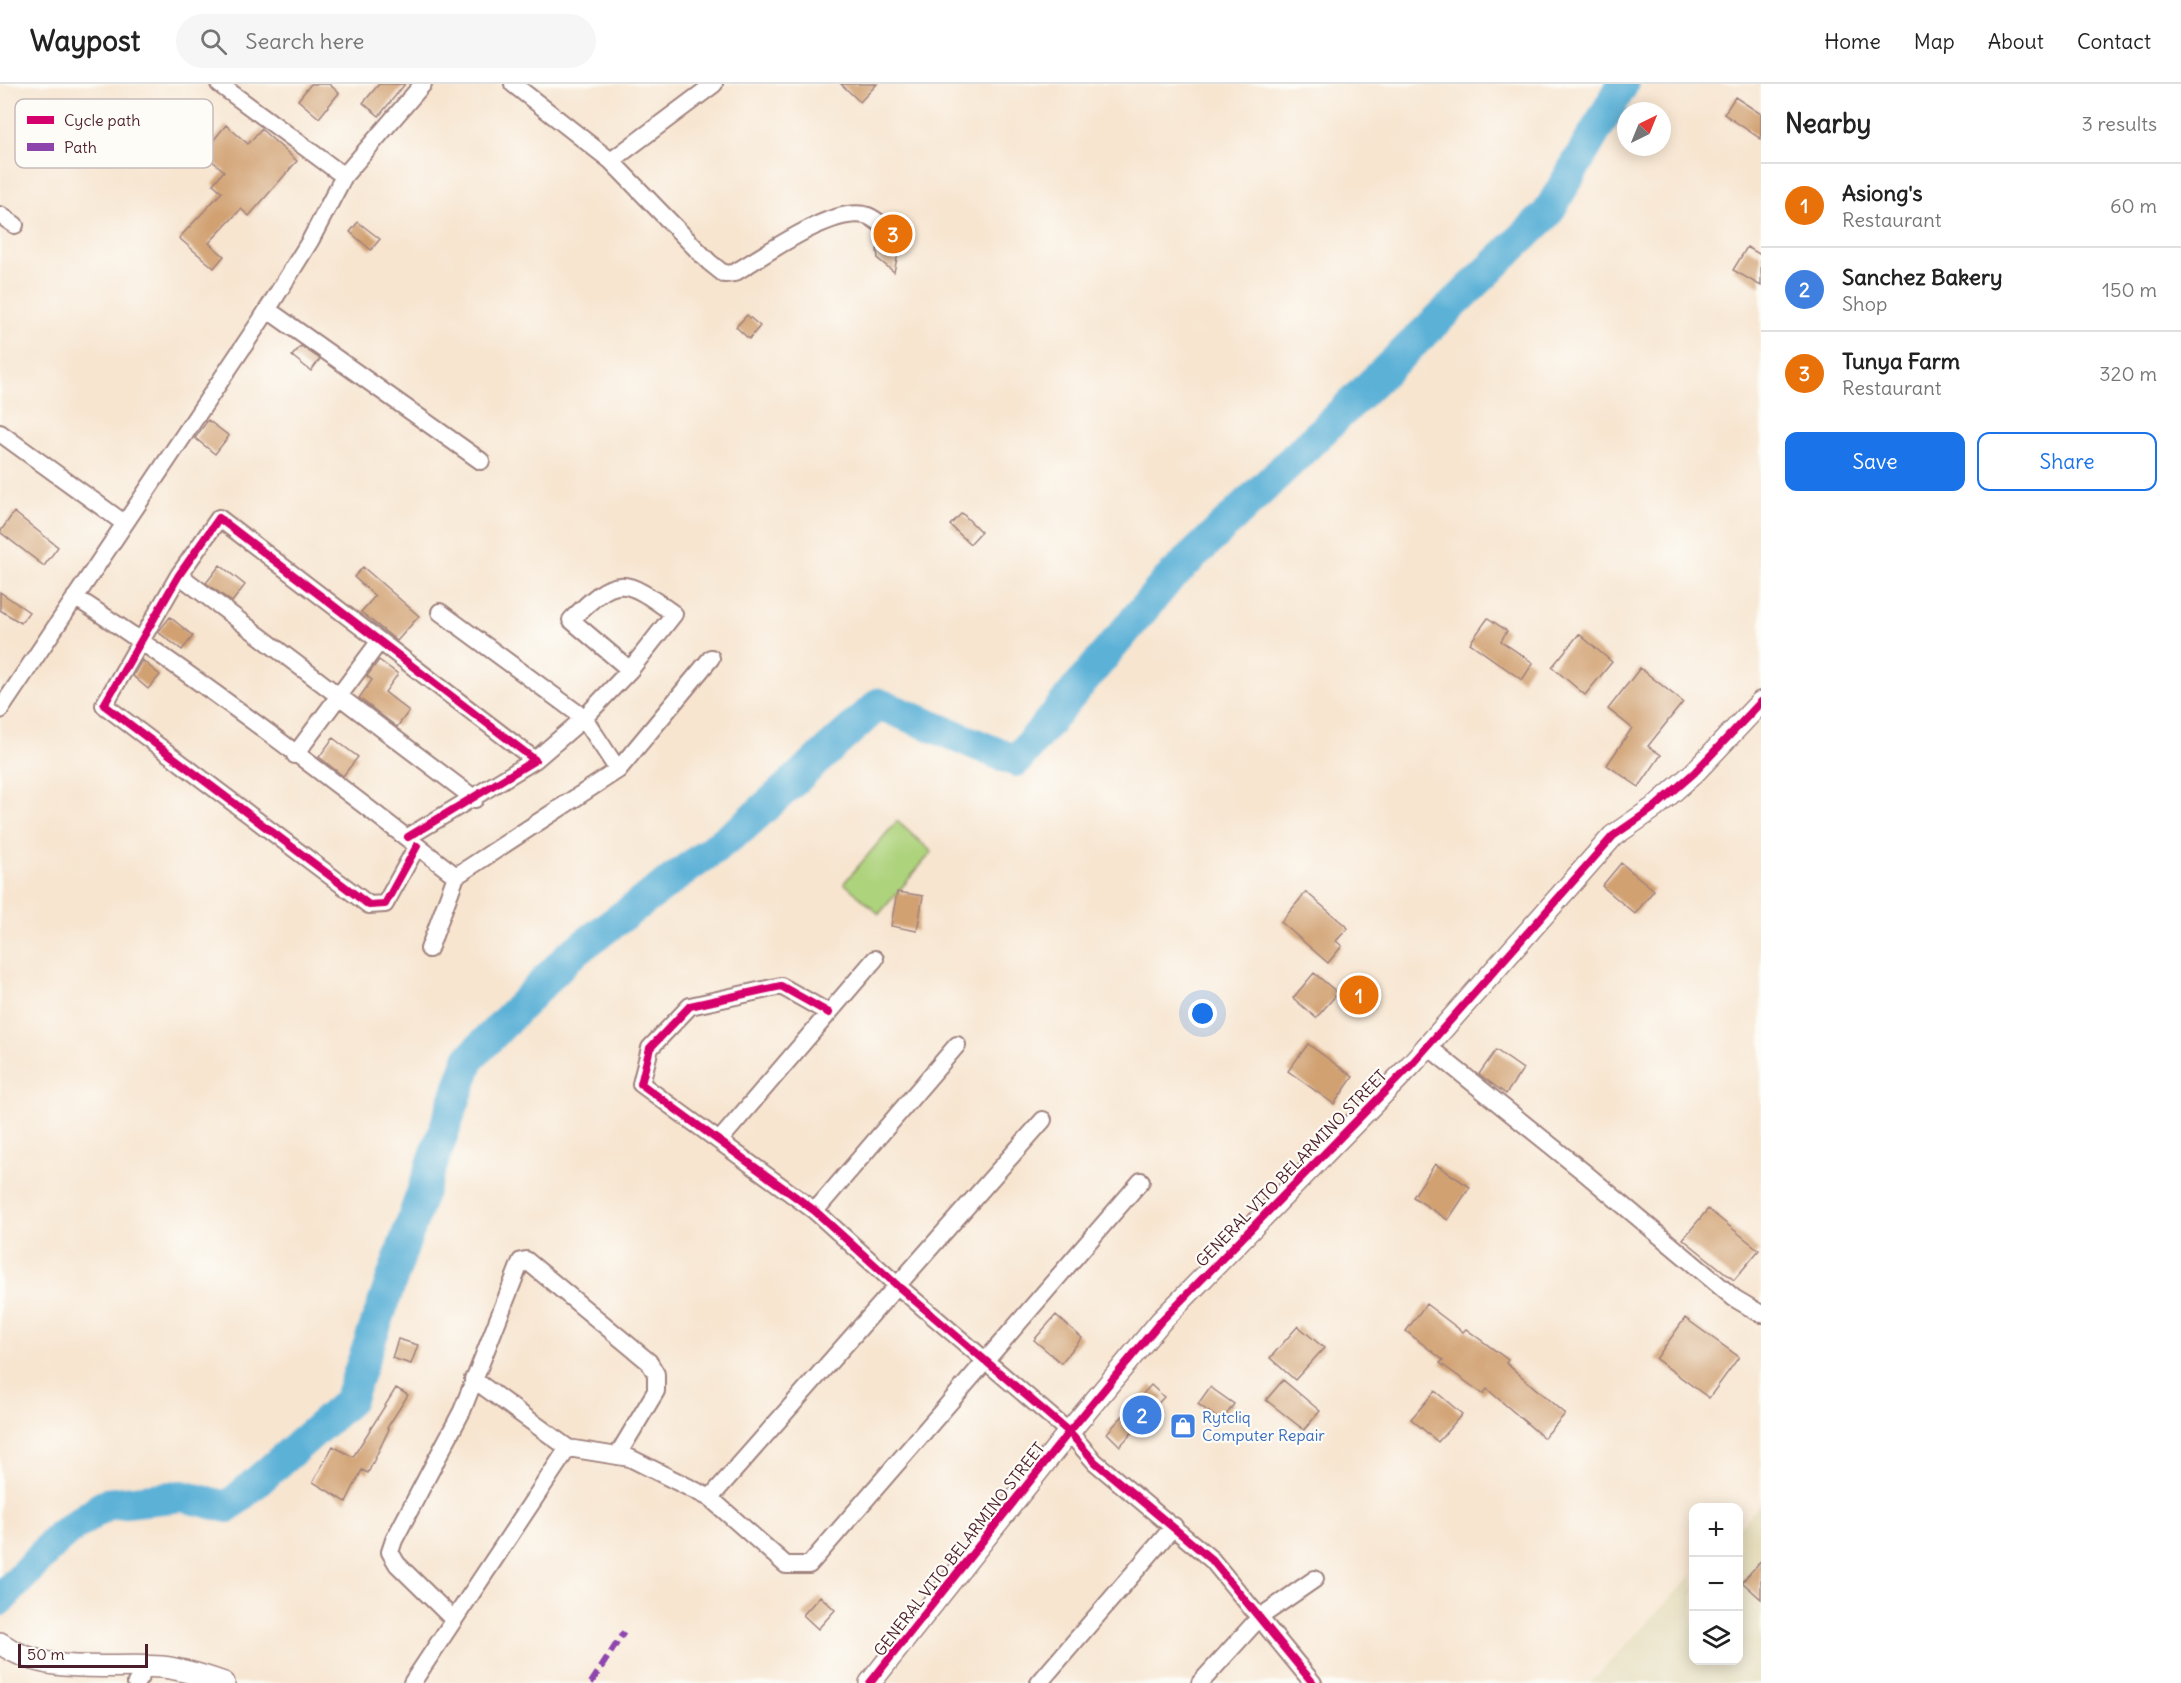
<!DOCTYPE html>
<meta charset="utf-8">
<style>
body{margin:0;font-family:Delius,sans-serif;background:#f6f6f6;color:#222}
.controls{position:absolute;right:18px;bottom:18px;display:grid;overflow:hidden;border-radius:12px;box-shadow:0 3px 15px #0003}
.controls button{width:54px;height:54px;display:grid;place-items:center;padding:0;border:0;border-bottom:2px solid #e0e0e0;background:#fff;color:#222;font:30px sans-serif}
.compass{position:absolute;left:1617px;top:18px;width:54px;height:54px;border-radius:50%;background:#fff;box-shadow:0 3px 15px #0003;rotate:43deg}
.scale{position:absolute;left:18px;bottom:15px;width:130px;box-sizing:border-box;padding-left:6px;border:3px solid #4a1f2b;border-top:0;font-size:16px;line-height:21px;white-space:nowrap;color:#4a1f2b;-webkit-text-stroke:4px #fdfcf7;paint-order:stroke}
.you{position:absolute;left:1203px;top:930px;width:21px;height:21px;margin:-15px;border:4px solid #fff;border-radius:50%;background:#1a73e8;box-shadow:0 0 0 9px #1a73e833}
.badge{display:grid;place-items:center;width:39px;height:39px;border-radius:50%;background:#1a73e8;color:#fff;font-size:20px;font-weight:700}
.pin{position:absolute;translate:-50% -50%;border:3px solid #fff;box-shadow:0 2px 6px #0006}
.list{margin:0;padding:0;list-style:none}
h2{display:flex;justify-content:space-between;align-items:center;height:78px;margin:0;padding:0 24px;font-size:26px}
h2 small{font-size:20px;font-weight:400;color:#767676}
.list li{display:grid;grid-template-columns:39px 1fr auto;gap:18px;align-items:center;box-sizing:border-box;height:84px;padding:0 24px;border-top:2px solid #e0e0e0}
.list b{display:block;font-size:22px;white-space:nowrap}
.list p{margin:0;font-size:20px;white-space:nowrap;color:#767676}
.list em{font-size:20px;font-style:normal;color:#767676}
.actions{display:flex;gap:12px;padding:18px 24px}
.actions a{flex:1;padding:14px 0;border:2px solid #1a73e8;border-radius:12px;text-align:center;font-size:21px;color:#1a73e8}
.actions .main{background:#1a73e8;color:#fff}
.icon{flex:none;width:33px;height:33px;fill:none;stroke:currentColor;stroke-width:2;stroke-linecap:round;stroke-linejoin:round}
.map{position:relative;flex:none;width:1761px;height:1599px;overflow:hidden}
header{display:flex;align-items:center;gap:36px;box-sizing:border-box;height:84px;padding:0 30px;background:#fff;border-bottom:2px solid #e0e0e0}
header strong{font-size:28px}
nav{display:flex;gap:33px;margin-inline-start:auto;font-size:21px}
.search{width:420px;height:54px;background:#f6f6f6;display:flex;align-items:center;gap:15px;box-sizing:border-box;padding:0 21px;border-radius:33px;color:#767676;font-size:22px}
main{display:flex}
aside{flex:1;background:#fff}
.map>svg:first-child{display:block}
.built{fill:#e4dbba}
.green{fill:#aed37d;stroke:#7c7954;stroke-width:1.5}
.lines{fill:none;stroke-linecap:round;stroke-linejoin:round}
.river{stroke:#5bb1d7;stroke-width:32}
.building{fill:#d1a172}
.minor-casing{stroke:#a0827e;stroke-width:20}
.tertiary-casing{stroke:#a0827e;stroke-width:24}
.minor{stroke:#fff;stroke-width:16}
.tertiary{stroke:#fff;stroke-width:21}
.quiet{stroke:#8e44ad;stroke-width:6;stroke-dasharray:12 6;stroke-linecap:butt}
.cycleway-casing{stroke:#fdfcf7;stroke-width:11}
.cycleway{stroke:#d6006c;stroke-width:8}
.labels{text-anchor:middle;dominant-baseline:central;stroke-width:4.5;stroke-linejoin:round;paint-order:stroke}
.street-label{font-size:16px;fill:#4a1f2b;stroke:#fdfcf7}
.shop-label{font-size:16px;fill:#366cbe;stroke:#fdfcf7;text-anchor:start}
.key{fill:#fdfcf7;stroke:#c7baba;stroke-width:1.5}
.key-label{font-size:16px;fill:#4a1f2b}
</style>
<header>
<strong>Waypost</strong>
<div class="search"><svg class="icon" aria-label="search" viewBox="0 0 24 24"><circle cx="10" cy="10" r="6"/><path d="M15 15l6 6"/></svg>Search here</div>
<nav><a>Home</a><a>Map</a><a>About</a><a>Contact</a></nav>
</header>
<main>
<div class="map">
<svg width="1761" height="1599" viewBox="0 0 1761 1599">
<rect width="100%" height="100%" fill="#fdfcf7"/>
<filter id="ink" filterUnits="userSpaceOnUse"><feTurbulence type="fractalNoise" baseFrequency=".0167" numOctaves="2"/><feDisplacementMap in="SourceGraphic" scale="12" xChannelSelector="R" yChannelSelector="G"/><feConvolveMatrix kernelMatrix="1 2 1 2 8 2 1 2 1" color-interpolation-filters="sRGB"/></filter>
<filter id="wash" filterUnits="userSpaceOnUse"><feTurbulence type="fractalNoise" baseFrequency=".008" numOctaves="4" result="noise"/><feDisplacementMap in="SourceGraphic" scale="24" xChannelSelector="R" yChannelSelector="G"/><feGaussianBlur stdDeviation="1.35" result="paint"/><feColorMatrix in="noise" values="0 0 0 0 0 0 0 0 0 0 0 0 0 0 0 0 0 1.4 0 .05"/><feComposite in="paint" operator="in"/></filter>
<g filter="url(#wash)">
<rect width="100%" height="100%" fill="#f7e5d0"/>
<path class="built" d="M1761,1419V1599H1590L1693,1490L1694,1576H1738L1739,1443Z"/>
<path class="green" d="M897,737L932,768L879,830L844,799Z"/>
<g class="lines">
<path class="river" d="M0,1516L60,1452L106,1420L182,1412L228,1423L349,1317L469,975L570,871L742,744L879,620L1016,677L1167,497L1547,130L1623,0"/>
</g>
<g id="blocks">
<path class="building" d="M311,0H329L339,9L319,34L298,16Z
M379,0H405L379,32L363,19Z
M841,0H877L860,18Z
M1735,13L1761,30V55L1724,30Z
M226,41L248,60L261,45L297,77L249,132L241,125L209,159L224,172L214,184L179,154L222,108L213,100L224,87L203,69Z
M358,138L380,155L371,166L350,148Z
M889,162L898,170L894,188L878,175L877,165Z
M1747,163L1761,171V202L1733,186Z
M747,231L760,242L749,255L736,243Z
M301,262L320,275L311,287L292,272Z
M208,336L229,352L215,370L195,354Z
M14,428L58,463L44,482L0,448Z
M962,429L981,448L970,460L950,441Z
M220,481L245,501L232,518L206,499Z
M363,483L419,532L397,557L361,528L375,512L354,493Z
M0,508L29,528L21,539L0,526Z
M170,533L193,552L182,566L158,548Z
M1488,534L1507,547L1501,557L1533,579L1522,596L1470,559Z
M1579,550L1612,578L1585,611L1552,583Z
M142,576L160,591L148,605L133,592Z
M379,576L398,590L385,608L409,627L397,643L359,614L372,596L367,592Z
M1640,584L1683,618L1648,662L1661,671L1639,703L1607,681L1632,644L1608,625Z
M333,654L358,673L343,692L319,673Z
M1621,779L1654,806L1635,830L1602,802Z
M897,808L923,812L917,847L891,842Z
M1306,808L1348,844L1336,857L1342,862L1328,879L1281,838Z
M1314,889L1338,909L1316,934L1293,914Z
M1308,960L1353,993L1334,1020L1288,987Z
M1496,966L1523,985L1506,1010L1479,990Z
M1435,1080L1470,1103L1448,1136L1413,1113Z
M1708,1125L1759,1166L1734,1196L1683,1155Z
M1426,1220L1463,1248L1466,1245L1508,1276L1506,1279L1565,1330L1544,1354L1487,1305L1483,1310L1440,1279L1443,1276L1406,1247Z
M1056,1231L1082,1254L1061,1279L1034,1256Z
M1685,1234L1739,1273L1709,1314L1656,1275Z
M1298,1242L1324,1264L1295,1296L1270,1274Z
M398,1255L418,1261L411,1280L392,1274Z
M1283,1296L1320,1327L1304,1346L1266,1316Z
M1151,1301L1164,1313L1151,1327L1158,1334L1147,1346L1140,1340L1120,1362L1107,1349Z
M1210,1303L1234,1320L1222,1337L1198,1320Z
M396,1304L408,1311L387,1344L389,1345L368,1389L362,1386L346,1418L313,1398L333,1362L353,1373Z
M1435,1307L1462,1330L1438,1358L1411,1335Z
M1761,1477V1515L1742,1498Z
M820,1512L835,1526L818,1545L803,1531Z"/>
</g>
</g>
<g filter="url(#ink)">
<use href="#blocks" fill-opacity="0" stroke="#a0827e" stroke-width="1.5"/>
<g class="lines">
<defs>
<path id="minor" d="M219,0L344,92
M513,0L611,77L709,178L724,190L734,189C764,172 834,120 868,132C876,135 884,143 891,148
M611,77L714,0
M0,131L15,141
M268,226L481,377
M0,349L124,439
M179,491L475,715
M75,513C207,599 332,696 456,792
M440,528L584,634L618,686
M0,626L261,236L310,157L344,92L423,0
M295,671L379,558
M535,676L584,634L630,586L674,530C623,493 617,490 571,536L630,586
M408,753L535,676L219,434L179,491L104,621L369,821L385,820L417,762
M429,865L456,792L618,686L711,574
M829,929L781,902L690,922L650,964L641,1000L815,1127L899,1203L1069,1348L1095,1378L1212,1476L1313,1599
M1426,961L1585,1089L1734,1214L1761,1230
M719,1057L875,875
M815,1127L957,961
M473,1295L568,1364L630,1374L710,1414L786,1481H809L1141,1097
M710,1414L1043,1036
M454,1536L397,1480L390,1468L394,1456L462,1327L521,1177L526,1176L649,1278L656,1290V1307L617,1372
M136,1599L147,1583
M412,1599L568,1364
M1039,1599L1174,1442
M1200,1599L1260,1533L1315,1495"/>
<path id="tertiary" d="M0,1559C47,1593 107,1579 162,1583C183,1585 204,1592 224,1599
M870,1599L1069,1348L1161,1237L1410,982L1613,752L1655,723L1694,689L1761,618"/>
</defs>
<use href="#minor" class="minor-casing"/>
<use href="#tertiary" class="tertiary-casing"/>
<use href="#minor" class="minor"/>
<use href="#tertiary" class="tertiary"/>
<path class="quiet" d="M591,1599L624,1548"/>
<defs>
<path id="cycleway" d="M408,753L535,676L219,434L179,491L104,621L369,821L385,820L417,762
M829,929L781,902L690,922L650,964L641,1000L815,1127L899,1203L1069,1348L1095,1378L1212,1476L1313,1599
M870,1599L1069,1348L1161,1237L1410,982L1613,752L1655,723L1694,689L1761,618"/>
</defs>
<use href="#cycleway" class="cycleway-casing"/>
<use href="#cycleway" class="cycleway"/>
</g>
</g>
<defs>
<symbol id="shop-square" viewBox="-11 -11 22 22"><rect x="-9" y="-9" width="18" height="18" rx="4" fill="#3f7fe0" stroke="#fdfcf7"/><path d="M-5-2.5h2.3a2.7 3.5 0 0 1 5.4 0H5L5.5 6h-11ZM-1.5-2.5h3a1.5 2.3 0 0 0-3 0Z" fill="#fff"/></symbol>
</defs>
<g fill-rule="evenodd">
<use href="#shop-square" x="1168" y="1327" width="30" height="30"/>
</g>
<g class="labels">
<g class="street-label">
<text transform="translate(1291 1084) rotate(-46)">GENERAL VITO BELARMINO STREET</text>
<text transform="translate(959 1465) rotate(-52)">GENERAL VITO BELARMINO STREET</text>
</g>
<g class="shop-label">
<text x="1202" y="1333">Rytcliq<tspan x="1202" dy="18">Computer Repair</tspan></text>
</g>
</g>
<rect x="15" y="15" width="198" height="69" rx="9" class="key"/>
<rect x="27" y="32" width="27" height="8" fill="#d6006c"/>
<rect x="27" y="59" width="27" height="8" fill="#8e44ad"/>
<g class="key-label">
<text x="64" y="42">Cycle path</text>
<text x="64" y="69">Path</text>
</g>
</svg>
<div class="controls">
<button>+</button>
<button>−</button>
<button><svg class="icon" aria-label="layers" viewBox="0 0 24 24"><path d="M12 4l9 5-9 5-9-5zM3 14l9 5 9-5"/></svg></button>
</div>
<svg class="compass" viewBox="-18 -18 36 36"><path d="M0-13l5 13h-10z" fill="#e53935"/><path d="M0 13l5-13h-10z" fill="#767676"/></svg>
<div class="scale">50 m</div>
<div class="you"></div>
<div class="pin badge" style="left:1359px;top:911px;background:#e8710a">1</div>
<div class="pin badge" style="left:1142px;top:1331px;background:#3f7fe0">2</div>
<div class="pin badge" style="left:893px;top:150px;background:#e8710a">3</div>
</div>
<aside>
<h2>Nearby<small>3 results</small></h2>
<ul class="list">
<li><span class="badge" style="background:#e8710a">1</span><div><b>Asiong's</b><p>Restaurant</p></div><em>60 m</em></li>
<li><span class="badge" style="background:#3f7fe0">2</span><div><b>Sanchez Bakery</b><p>Shop</p></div><em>150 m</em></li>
<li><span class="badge" style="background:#e8710a">3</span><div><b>Tunya Farm</b><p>Restaurant</p></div><em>320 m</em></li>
</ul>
<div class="actions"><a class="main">Save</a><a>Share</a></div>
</aside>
</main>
